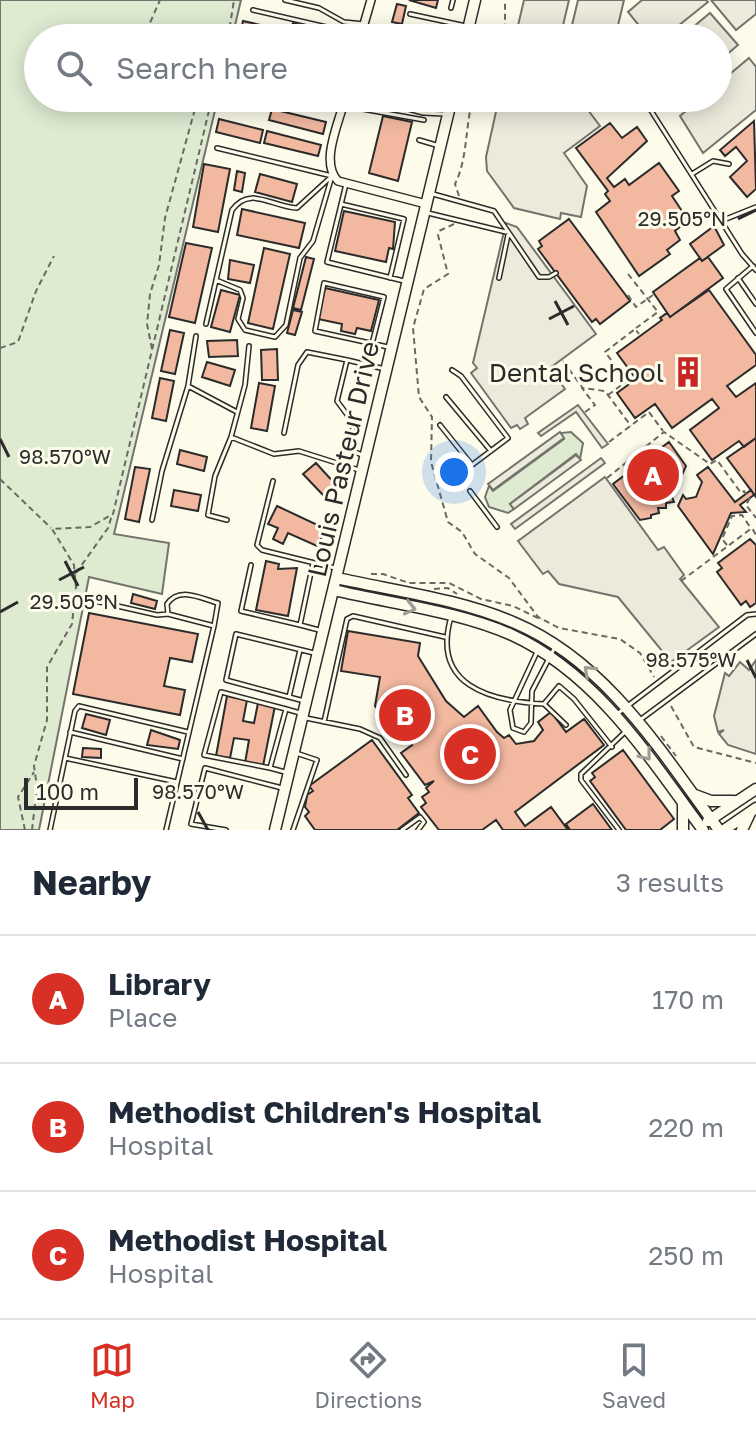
<!DOCTYPE html>
<meta charset="utf-8">
<style>
body{margin:0;font-family:"Golos Text",sans-serif;background:#f2f2f3;color:#1f2937}
.scale{position:absolute;left:24px;bottom:20px;width:114px;box-sizing:border-box;padding-left:8px;border:4px solid #2b2b2b;border-top:0;font-size:22px;line-height:28px;white-space:nowrap;color:#2b2b2b;-webkit-text-stroke:6px #fdfbea;paint-order:stroke}
.you{position:absolute;left:454px;top:472px;width:28px;height:28px;margin:-20px;border:6px solid #fff;border-radius:50%;background:#1a73e8;box-shadow:0 0 0 12px #1a73e833}
.badge{display:grid;place-items:center;width:52px;height:52px;border-radius:50%;background:#d93025;color:#fff;font-size:26px;font-weight:700}
.pin{position:absolute;translate:-50% -50%;border:4px solid #fff;box-shadow:0 2px 8px #0006}
.list{margin:0;padding:0;list-style:none}
h2{display:flex;justify-content:space-between;align-items:center;height:104px;margin:0;padding:0 32px;font-size:34px}
h2 small{font-size:26px;font-weight:400;color:#747a83}
.list li{display:grid;grid-template-columns:52px 1fr auto;gap:24px;align-items:center;box-sizing:border-box;height:128px;padding:0 32px;border-top:2px solid #e0e1e3}
.list b{display:block;font-size:30px;white-space:nowrap}
.list p{margin:0;font-size:26px;white-space:nowrap;color:#747a83}
.list em{font-size:26px;font-style:normal;color:#747a83}
.icon{flex:none;width:44px;height:44px;fill:none;stroke:currentColor;stroke-width:2;stroke-linecap:round;stroke-linejoin:round}
.map{position:relative;flex:none;width:756px;height:830px;overflow:hidden}
.search{position:absolute;background:#fff;box-shadow:0 4px 20px #0003;left:24px;right:24px;top:24px;height:88px;display:flex;align-items:center;gap:20px;box-sizing:border-box;padding:0 28px;border-radius:44px;color:#747a83;font-size:30px}
.sheet{height:488px;background:#fff}
nav{display:flex;justify-content:space-around;align-items:center;box-sizing:border-box;height:112px;border-top:2px solid #e0e1e3;background:#fff;font-size:22px;color:#747a83}
nav a{display:grid;justify-items:center;gap:4px}
nav .on{color:#d93025}
.map>svg:first-child{display:block}
.green{fill:#deebd1;stroke:#74746e;stroke-width:2}
.parking{fill:#eceadb;stroke:#74746e;stroke-width:2}
.building{fill:#f2b8a0;stroke:#2b2b2b;stroke-width:2}
.lines{fill:none;stroke-linecap:round;stroke-linejoin:round}
.lane-casing{stroke:#2b2b2b;stroke-width:6}
.street-casing{stroke:#2b2b2b;stroke-width:10}
.secondary-casing{stroke:#2b2b2b;stroke-width:13}
.path{stroke:#6a6964;stroke-width:2;stroke-dasharray:6 4;stroke-linecap:butt}
.lane{stroke:#fdfbea;stroke-width:3}
.street{stroke:#fdfbea;stroke-width:7}
.secondary{stroke:#fdfbea;stroke-width:10}
.oneway{stroke:#9e9d94}
.ticks{fill:none;stroke:#2b2b2b;stroke-width:3}
.labels{text-anchor:middle;dominant-baseline:central;stroke-width:6;stroke-linejoin:round;paint-order:stroke}
.poi-label{font-size:26px;fill:#2b2b2b;stroke:#fdfbea;text-anchor:end}
.street-label{font-size:26px;fill:#2b2b2b;stroke:#fdfbea}
.ticks-label{font-size:20px;text-anchor:middle;fill:#2b2b2b;stroke:#fdfbea;stroke-width:6;stroke-linejoin:round;paint-order:stroke}
</style>
<div class="map">
<svg width="756" height="830" viewBox="0 0 756 830">
<rect width="100%" height="100%" fill="#fdfbea"/>
<path class="green" d="M0,0H241L232,38H38V98H218L114,534L169,543L162,594L89,577L39,830H0Z
M571,432L583,443L580,459L576,454L510,504L514,509L508,513L489,507L485,497L489,486L493,491L564,439L561,433Z"/>
<path class="parking" d="M524,0H569L560,38L516,34Z
M578,0H624L615,38H569Z
M642,0H706L708,2L663,38H628L641,28L628,12Z
M711,0H756V14L736,30Z
M710,13L738,45L718,62V38H680Z
M749,58L756,67V110L703,153L680,116L701,98H718V84Z
M499,98H579L600,126L564,153L587,186L581,217L561,213L560,219L514,208L487,171L486,157Z
M506,223L517,227L596,334L550,368L565,389L525,418L528,424L520,429L517,425L511,428L471,373L477,368L473,363Z
M578,405L608,444L602,448L576,412L541,436L538,433Z
M560,432L564,438L493,490L488,484Z
M576,455L581,460L514,509L510,504Z
M601,458L605,463L515,529L511,524Z
M605,477L658,550L664,547L684,575L680,579L719,627L671,662L618,597L559,584L548,571L543,574L518,541Z
M756,660V754L728,745L719,734L724,730L718,732L714,716L725,673L729,676L740,662L749,670Z"/>
<path class="building" d="M409,0H438L436,8Z
M397,4L406,6L402,24L392,22Z
M243,21L288,31L286,38L240,35Z
M293,23L348,37L327,38L291,29Z
M224,98H237L234,109L222,107Z
M376,98H421L418,109L375,102Z
M272,109L326,122L323,134L269,120Z
M383,116L412,122L398,181L369,173Z
M219,119L263,130L260,143L216,132Z
M754,121L756,189L747,197L730,177L747,161L736,147L725,156L720,150Z
M610,123L622,138L637,127L647,141L607,178L614,187L625,179L629,185L659,163L679,191L672,196L688,220L675,231L680,240L667,250L670,254L639,276L596,212L610,201L605,194L608,191L576,148Z
M267,131L321,145L318,156L264,143Z
M204,164L230,169L218,232L193,227Z
M237,171L245,173L242,192L234,190Z
M260,174L297,184L292,202L255,192Z
M242,209L305,223L299,248L237,235Z
M344,211L395,222L393,249L389,248L386,262L335,251Z
M569,219L630,301L600,324L596,319L592,322L538,249L542,246L539,241Z
M714,226L724,245L702,261L690,244Z
M186,243L212,248L195,323L169,317Z
M264,248L290,254L273,329L248,323Z
M306,257L314,259L301,310L293,308Z
M708,257L723,278L670,317L653,292L700,258L702,261Z
M230,260L254,265L250,283L228,279Z
M325,288L379,300L371,331L357,328L355,334L341,331L342,324L318,319Z
M221,290L240,295L230,332L211,327Z
M709,290L756,355V365L727,386L736,397L756,383V438L744,447L739,441L712,460L690,430L719,408L712,399L672,428L655,404L635,418L617,393L636,379L617,353L662,320L660,318L667,313L670,317Z
M293,310L302,312L295,335L287,333Z
M170,330L184,333L175,374L161,371Z
M237,340L238,356L209,357L207,341Z
M277,349L278,380H262L261,350Z
M207,362L235,370L230,386L202,377Z
M160,378L174,381L166,421L152,418Z
M259,383L275,386L267,431L251,428Z
M756,438V497L727,458Z
M669,442L686,466L672,497L674,502L666,503V508H658L659,513L651,515V518L640,520L613,484Z
M180,450L207,457L204,471L177,464Z
M316,463L336,485L324,496L303,474Z
M135,467L150,469L139,522L125,519Z
M708,467L735,502L751,490L754,495L740,505L746,512L731,513L713,554L678,506L683,495L686,499L696,497L702,482L697,475Z
M174,490L201,495L198,511L171,506Z
M277,506L326,529L317,546L288,533L283,544L273,539L278,528L268,524Z
M750,539L756,545V603L750,607L746,601L741,605L717,572L722,568L718,563Z
M266,561L279,564L278,569L297,568L288,616L256,610Z
M133,594L157,601L155,609L131,603Z
M89,613L198,634L192,662L170,658L164,686L185,690L180,715L73,694Z
M348,631L420,643L418,656L446,701L464,717L478,706L497,732L504,738L509,735L516,744L534,741L543,730L538,722L551,712L566,732L584,719L604,745L515,812L525,826L551,807L568,830H503L496,820L482,830H439L421,807L426,803L422,797L429,792L426,788L434,781L425,785L401,753L412,745L410,739L395,717L382,715L375,706L380,677L341,671Z
M227,696L247,700L243,721L254,723L258,703L275,706L263,766L245,763L249,740L234,738L230,758L216,756Z
M86,714L110,720L106,735L82,728Z
M151,730L180,740L178,749L147,745Z
M372,740L412,795L408,798L419,813L397,830H315L305,816L309,812L305,807L307,795L313,791L309,786Z
M83,748L101,749V758L82,757Z
M623,750L674,819L660,830H626L590,781L595,777L592,773Z
M593,804L612,830H570L566,824Z"/>
<g class="lines">
<defs>
<path id="lane" d="M285,0L319,8L344,22L364,24
M451,8L453,0
M253,10L361,35
M410,14L466,26
M290,98L342,109
M369,98L423,113L445,114
M643,98L742,254L756,270
M346,106L424,120
M429,110L432,98
M419,140L436,145
M217,148L332,176
M692,174L713,161L729,164
M346,184L327,262L404,281
M433,194L494,211L539,277H549L556,273
M341,204L404,219L390,278
M428,213L506,232
M721,221L756,207
M753,266L726,289L756,333
M499,278L508,235
M738,278L756,304
M216,280L240,290L243,298L238,319L245,330L275,337L286,325L300,258L313,241L332,176
M206,324L232,210C250,185 272,207 297,208L332,176
M196,336L188,386L237,412
M372,344L384,297L324,283L315,331L388,347
M249,346L245,385L231,437L274,454L299,451L359,470
M446,397L491,451
M440,425L472,465L508,438L461,376L452,370
M284,433L298,365L307,352L347,360
M362,455L348,449L354,424L337,401L347,360L385,369
M273,481L257,545L262,550L335,568
M470,491L497,527
M152,520L162,471L188,386
M227,520L208,515L215,476L231,437
M313,563L300,625L319,630
M251,565L241,611L300,625
M91,600L157,615L168,614
M451,617C431,685 489,701 544,704L559,686L574,699L612,747
M537,652L510,710L513,728L524,732L531,723L532,691L555,647
M289,697L300,650
M304,701L226,680L236,634L314,653
M544,704L566,725
M617,714L747,615L756,614
M306,718L360,729L380,738L406,775
M640,720L756,634
M324,722L347,619L353,616L445,637
M70,732L183,759
M65,758L177,782
M270,768L204,755L221,692L286,709
M285,772L270,768L286,709L300,713
M50,830L75,711L79,706L188,732
M166,830L214,626L218,603C200,598 179,586 167,604L168,614L214,626
M226,830L191,824L205,768L282,788
M293,830L317,760L296,753
M402,830L420,817L424,822L418,830
M619,830L581,780V774L625,732"/>
<path id="street" d="M360,38L371,0
M345,98C340,121 319,162 338,181L426,204"/>
<path id="secondary" d="M466,38L475,0
M337,578C395,591 460,599 515,623C607,662 662,753 719,830
M334,590C392,604 458,611 512,635C597,674 649,757 703,830
M695,795L711,801H734
M708,821L756,789
M275,830L452,98
M683,830V805
M724,830L756,808
M742,830L750,813"/>
</defs>
<use href="#lane" class="lane-casing"/>
<use href="#street" class="street-casing"/>
<use href="#secondary" class="secondary-casing"/>
<path class="path" d="M138,38L149,25L160,0
M228,38L234,0
M498,38L505,24V0
M459,196L455,184C468,158 465,126 473,98
M454,224L439,231L438,235L448,274L424,289L413,328L419,397L432,417L431,462L448,522L462,532L475,554L509,578L538,617L559,628L620,639L640,653L654,677
M628,274L658,312L636,328
M628,295L636,307L653,295
M0,348L18,342L36,291L54,256
M152,349L147,324L150,294L159,265L165,218L198,98
M563,361L582,387
M608,395L627,381L605,352L635,329L639,334
M585,412L595,405L582,388L605,391L631,426
M609,442L649,412L663,431
M607,478L664,432L710,464L717,460L741,493L744,491L746,494
M0,479L51,528
M750,498L746,505L756,518
M727,545L722,539L732,516L742,515L750,527
M76,573L108,528L112,515
M371,574H383L409,583H449L481,599L513,606L542,620
M681,581L752,528L756,535
M434,589L448,588L457,594
M671,706L694,747L756,763
M661,736L676,756
M25,830L18,797L34,772
M32,830L37,787L34,766L47,720V667L72,624L76,587L74,565L52,529L90,527L113,514L212,98"/>
<use href="#lane" class="lane"/>
<use href="#street" class="street"/>
<use href="#secondary" class="secondary"/>
</g>
<defs><path id="oneway-chevron" d="M-2-3.5L2.5 0L-2 3.5" fill="none" stroke-width="1.6" stroke-linecap="round" stroke-linejoin="round" transform="scale(2)"/></defs>
<g class="oneway">
<use href="#oneway-chevron" transform="translate(410 608) rotate(13)"/>
<use href="#oneway-chevron" transform="translate(589 671) rotate(-137)"/>
<use href="#oneway-chevron" transform="translate(646 755) rotate(52)"/>
</g>
<path class="ticks" d="M738,219L756,210M555,301L568,325M549,319L574,306M0,439L9,457M65,561L78,586M59,580L84,567M0,612L18,602M747,660L756,678M198,812L208,830"/>
<defs>
<symbol id="building-bare" viewBox="-9 -9 18 18"><path d="M-4-6H4V6H1V3H-1V6H-4ZM-2.5-4.3h1.7v1.8h-1.7ZM.8-4.3h1.7v1.8H.8ZM-2.5-1h1.7V.8h-1.7ZM.8-1h1.7V.8H.8Z" fill="#c62828" stroke="#fdfbea" stroke-width="2.5" paint-order="stroke"/></symbol>
</defs>
<g fill-rule="evenodd">
<use href="#building-bare" x="666" y="350" width="44" height="44"/>
</g>
<g class="labels">
<g class="poi-label">
<text x="664" y="372">Dental School</text>
</g>
<g class="street-label">
<text transform="translate(343 459) rotate(-77)">Louis Pasteur Drive</text>
</g>
</g>
<g class="ticks-label">
<text x="682" y="226">29.505°N</text>
<text x="65" y="464">98.570°W</text>
<text x="74" y="609">29.505°N</text>
<text x="691" y="667">98.575°W</text>
<text x="198" y="799">98.570°W</text>
</g>
</svg>
<div class="scale">100 m</div>
<div class="you"></div>
<div class="pin badge" style="left:653px;top:475px">A</div>
<div class="pin badge" style="left:405px;top:715px">B</div>
<div class="pin badge" style="left:470px;top:754px">C</div>
<div class="search"><svg class="icon" aria-label="search" viewBox="0 0 24 24"><circle cx="10" cy="10" r="6"/><path d="M15 15l6 6"/></svg>Search here</div>
</div>
<section class="sheet">
<h2>Nearby<small>3 results</small></h2>
<ul class="list">
<li><span class="badge">A</span><div><b>Library</b><p>Place</p></div><em>170 m</em></li>
<li><span class="badge">B</span><div><b>Methodist Children's Hospital</b><p>Hospital</p></div><em>220 m</em></li>
<li><span class="badge">C</span><div><b>Methodist Hospital</b><p>Hospital</p></div><em>250 m</em></li>
</ul>
</section>
<nav>
<a class="on"><svg class="icon" aria-label="map" viewBox="0 0 24 24"><path d="M3 6l6-2 6 2 6-2v14l-6 2-6-2-6 2zM9 4v14M15 6v14"/></svg>Map</a>
<a><svg class="icon" aria-label="directions" viewBox="0 0 24 24"><path d="M12 3l9 9-9 9-9-9zM9 14v-3h6M13 9l2 2-2 2"/></svg>Directions</a>
<a><svg class="icon" aria-label="saved" viewBox="0 0 24 24"><path d="M7 4h10v16l-5-4-5 4z"/></svg>Saved</a>
</nav>
